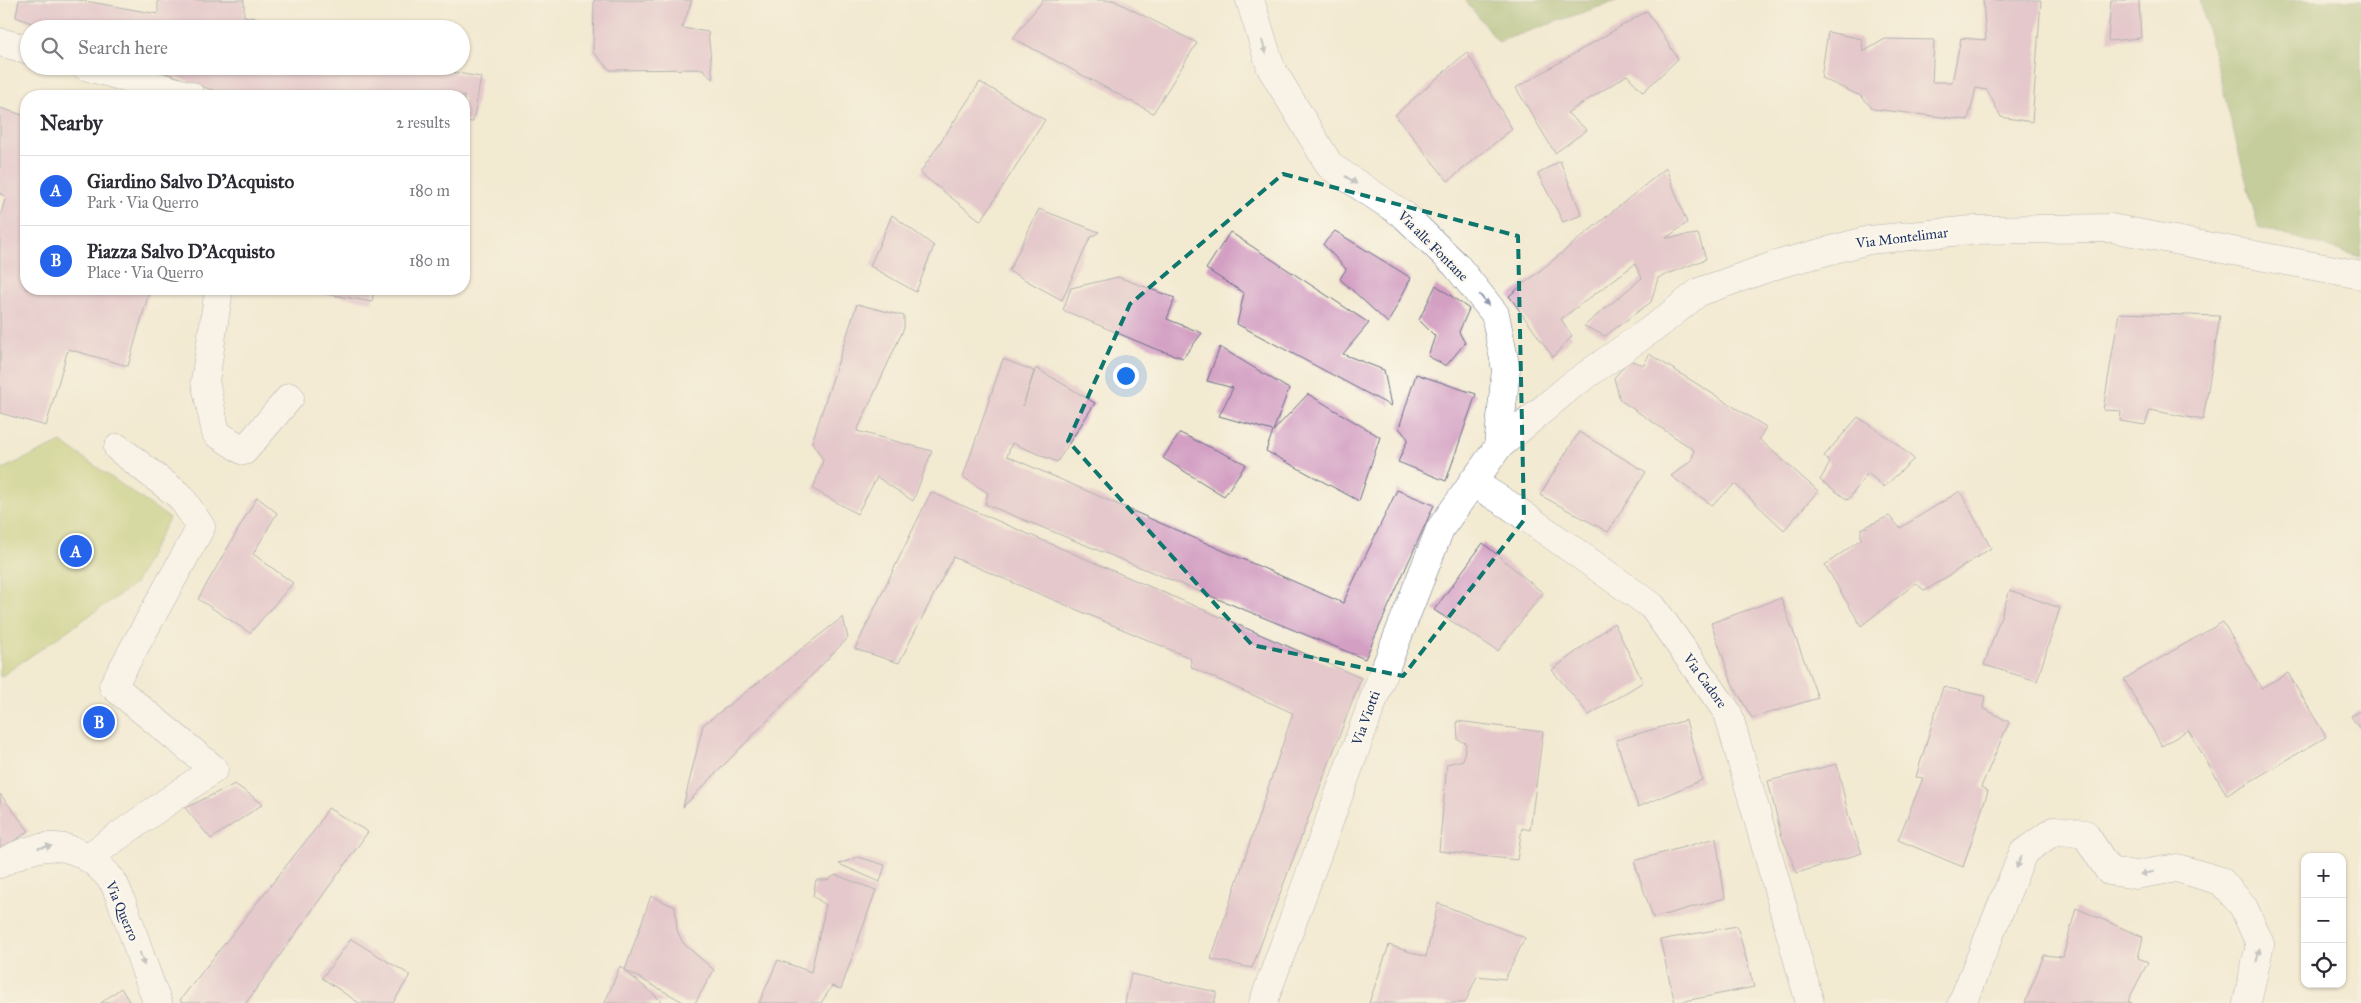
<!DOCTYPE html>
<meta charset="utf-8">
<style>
body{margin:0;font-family:"IM FELL Great Primer",serif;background:#f2f2f3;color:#2b2b33}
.controls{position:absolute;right:15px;bottom:15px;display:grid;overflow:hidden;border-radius:10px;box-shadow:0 1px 4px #0004}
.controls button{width:45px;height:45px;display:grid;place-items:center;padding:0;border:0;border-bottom:1px solid #e1e1e2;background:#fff;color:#2b2b33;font:25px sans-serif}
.you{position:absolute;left:1125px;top:375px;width:18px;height:18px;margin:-12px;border:4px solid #fff;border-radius:50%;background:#1a73e8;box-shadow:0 0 0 8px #1a73e833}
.badge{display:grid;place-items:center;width:32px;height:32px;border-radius:50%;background:#2563eb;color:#fff;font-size:16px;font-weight:700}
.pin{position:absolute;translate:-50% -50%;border:2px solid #fff;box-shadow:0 1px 5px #0006}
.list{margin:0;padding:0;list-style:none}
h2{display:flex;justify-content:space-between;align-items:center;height:65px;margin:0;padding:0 20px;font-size:21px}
h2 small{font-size:16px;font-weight:400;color:#7c7c81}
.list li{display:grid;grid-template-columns:32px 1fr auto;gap:15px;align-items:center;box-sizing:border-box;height:70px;padding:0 20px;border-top:1px solid #e1e1e2}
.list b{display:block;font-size:19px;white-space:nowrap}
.list p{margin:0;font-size:16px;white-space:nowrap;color:#7c7c81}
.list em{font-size:16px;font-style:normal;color:#7c7c81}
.icon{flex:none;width:28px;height:28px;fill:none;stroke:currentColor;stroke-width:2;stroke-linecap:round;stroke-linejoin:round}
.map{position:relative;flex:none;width:2361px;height:1003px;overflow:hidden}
.search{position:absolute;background:#fff;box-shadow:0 1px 4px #0004;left:20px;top:20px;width:450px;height:55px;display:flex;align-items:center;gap:12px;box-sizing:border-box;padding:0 18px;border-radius:28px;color:#7c7c81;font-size:19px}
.panel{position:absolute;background:#fff;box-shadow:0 1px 4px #0004;left:20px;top:90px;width:450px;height:205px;border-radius:20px}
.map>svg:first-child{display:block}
.green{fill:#b7c668;stroke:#697a63}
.forest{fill:#91ab5c;stroke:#566d5d}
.building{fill:#d39fc3}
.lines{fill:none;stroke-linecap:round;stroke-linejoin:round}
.minor-casing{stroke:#677087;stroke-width:29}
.minor{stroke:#fff;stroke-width:28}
.oneway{fill:#8d97ae}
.marked{fill:none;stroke:#0f766e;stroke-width:4;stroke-dasharray:10 6;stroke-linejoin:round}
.labels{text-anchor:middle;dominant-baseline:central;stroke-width:4.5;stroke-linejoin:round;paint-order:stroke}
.street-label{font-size:14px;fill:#1b2f5e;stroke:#fbf7ec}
</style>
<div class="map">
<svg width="2361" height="1003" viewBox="0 0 2361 1003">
<rect width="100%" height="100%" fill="#fbf7ec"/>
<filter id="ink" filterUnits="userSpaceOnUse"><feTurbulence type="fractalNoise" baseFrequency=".02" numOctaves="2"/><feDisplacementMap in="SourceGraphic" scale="10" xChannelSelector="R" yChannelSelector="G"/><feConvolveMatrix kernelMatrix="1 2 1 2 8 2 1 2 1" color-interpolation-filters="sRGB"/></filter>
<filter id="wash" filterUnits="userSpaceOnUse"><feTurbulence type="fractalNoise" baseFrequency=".0096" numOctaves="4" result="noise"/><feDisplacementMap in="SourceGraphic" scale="20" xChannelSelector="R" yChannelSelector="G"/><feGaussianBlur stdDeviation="1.12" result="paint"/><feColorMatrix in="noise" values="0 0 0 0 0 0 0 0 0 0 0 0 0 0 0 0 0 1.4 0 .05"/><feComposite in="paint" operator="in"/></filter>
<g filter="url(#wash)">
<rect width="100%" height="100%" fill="#f3ead2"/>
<path class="green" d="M61,442L169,518L135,584L0,677V470Z"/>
<path class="forest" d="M1465,0H1619L1498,42Z
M2200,0H2361V257L2258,227Z"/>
<g id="blocks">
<path class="building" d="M19,0H79L158,14V0H244V16L313,29H47L16,17Z
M594,0H692L682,28L708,32L713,80L703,69L610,70L593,52Z
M1043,0H1113L1197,43L1153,113L1013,38Z
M1983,0H2041L2032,122L2001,117L1987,90L1976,88L1968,120L1873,109L1861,96L1821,78L1828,32L1862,39L1863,52L1885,39L1934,40L1932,82H1952L1961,38L1986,40Z
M2111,0H2139L2141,38L2108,41Z
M1647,11L1678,59L1643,92L1627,75L1567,113L1587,130L1555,153L1516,88Z
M1467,52L1512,129L1448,181L1395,115Z
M148,66H416L481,77L473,122L464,121V96H228Z
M980,82L1045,120L981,221L920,173Z
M0,108L26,116V289H150L128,366L68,349L46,426L0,413V217L6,196L0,194Z
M1560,161L1582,215L1563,222L1538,174Z
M1666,168L1687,223L1666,238L1698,234L1706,259L1658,278L1651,302L1605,336L1584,326L1642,278L1635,264L1561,319L1572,336L1553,357L1509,296Z
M1039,209L1099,232L1090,238L1062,300L1009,271Z
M892,215L934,246L916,292L870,266Z
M1335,231L1411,278L1388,323L1340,279L1346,269L1323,244Z
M1230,232L1369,323L1343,354L1384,370L1391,406L1237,324L1244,293L1206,269Z
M1118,277L1175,298L1167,319L1202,333L1183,358L1153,348L1063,310L1071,288Z
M1436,285L1469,309L1459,332L1465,343L1446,366L1428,356L1435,336L1419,320Z
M299,289H374L372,302Z
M857,304L904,316V328L857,431L932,451L913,501L877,477L857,514L813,489L823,460L812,442Z
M2119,313L2220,316L2203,420L2150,410L2145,425L2120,421L2121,411L2103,410Z
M1220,347L1289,389L1273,431L1308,394L1380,437L1359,501L1266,451L1273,431L1219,416L1233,388L1207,381Z
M1649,354L1766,427L1759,439L1818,491L1784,530L1735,484L1712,505L1671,476L1692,460L1694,450L1620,400L1614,378L1629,360L1644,365Z
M1003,359L1034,371L1023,406L1036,368L1095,403L1057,462L1012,443L1007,456L1343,603L1397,490L1434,505L1365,659L985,504L988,493L963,477Z
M1416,374L1476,394L1446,481L1398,462L1408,439L1399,428Z
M1858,417L1896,443L1914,459L1884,487L1868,473L1848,500L1820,480L1830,463L1824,456Z
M1579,432L1646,472L1608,532L1540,495Z
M1180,433L1246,464L1224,496L1163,458Z
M1960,491L1991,548L1925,591L1916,583L1861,626L1825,565L1861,539V529L1889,516L1900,528Z
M931,492L1361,678L1252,968L1211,959L1293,713L1192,668L1190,658L953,557L899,663L855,649Z
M257,497L277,513L253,554L293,583L250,633L198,599Z
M1483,543L1543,593L1498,651L1434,610Z
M2010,590L2060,608L2037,681L1984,665Z
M1781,598L1818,698L1752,718L1732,683L1711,623Z
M843,617L848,638L683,807L703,725Z
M2223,622L2261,688L2288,673L2326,737L2227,795L2188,730L2162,746L2124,679Z
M1614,623L1643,682L1589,715L1552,670Z
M1943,687L1985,696L1983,708L2009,722L1981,787L1988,791L1963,867L1898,840L1923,778L1916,777Z
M2361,710V731L2351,716Z
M1686,720L1702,780L1638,807L1616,740Z
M1457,721L1543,732L1530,830L1522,828L1517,860L1439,851L1447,764L1463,760L1466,743L1458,740Z
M1837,764L1849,818L1862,853L1797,873L1781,834L1768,781Z
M235,784L263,804L211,839L185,808Z
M0,794L29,831L0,850Z
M328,808L368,832L246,1003H182L180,1000L316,828Z
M1716,838L1725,898L1653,918L1634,861Z
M858,857L885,865L880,882L839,864Z
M836,875L876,890L841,989L832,986L821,1003H759L778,960L811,972L826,905L813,896L816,880H827Z
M651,896L675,907L677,930L683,943L714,970L695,1003H685L625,970Z
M1438,903L1525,938L1505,979L1477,976L1465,1003H1369L1389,945L1426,957Z
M2076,908L2143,937L2138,958L2148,962L2128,1001L2132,1003H2025L2044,955L2063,957Z
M1737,926L1754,987L1675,1003L1660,940Z
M351,939L410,975L393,1003H359L322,978Z
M620,966L624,970L664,1003H605Z
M1131,974L1217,992L1214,1003H1125Z
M121,988L130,1003H101Z"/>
</g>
</g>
<g filter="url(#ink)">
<use href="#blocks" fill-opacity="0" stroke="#677087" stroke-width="1"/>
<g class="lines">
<defs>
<path id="minor" d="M1250,0L1271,68L1330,166L1404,215L1456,265L1495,314L1506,369L1498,447
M0,42L29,50
M85,66L191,96
M219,289L205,381L216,433L244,451L290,397
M1472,482L1509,505L1652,606L1728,713L1810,1003
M87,858L214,769L113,686L201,527L181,497L118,448
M0,864C43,839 77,839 111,879C116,885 119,896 122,903C135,936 144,971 158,1003
M1263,1003L1381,679L1440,529L1498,447L1572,385L1659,324L1699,292L1779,264L1869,240L1972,230L2111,228L2361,275
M1962,1003L2023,853L2055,830L2085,834L2109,871L2136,875L2177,868L2221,881L2243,906L2260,944L2247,1003"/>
</defs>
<use href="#minor" class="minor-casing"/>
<use href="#minor" class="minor"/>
</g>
<defs><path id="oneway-solid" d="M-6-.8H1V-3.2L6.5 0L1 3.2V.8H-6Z" transform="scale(1.25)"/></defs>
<g class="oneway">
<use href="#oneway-solid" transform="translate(1264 47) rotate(73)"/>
<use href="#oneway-solid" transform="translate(1351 180) rotate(33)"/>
<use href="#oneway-solid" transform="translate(1484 300) rotate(52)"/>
<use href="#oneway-solid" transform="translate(45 847) rotate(-9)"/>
<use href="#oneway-solid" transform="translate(2019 862) rotate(112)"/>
<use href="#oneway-solid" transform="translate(2147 873) rotate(171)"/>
<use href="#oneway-solid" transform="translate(2258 955) rotate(-77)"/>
<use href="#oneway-solid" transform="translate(142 959) rotate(72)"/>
</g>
</g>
<path d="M0 0H2361V1003H0ZM1283,174L1518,236L1524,520L1403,676L1252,645L1068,441L1130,304Z" fill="#f3ead2" fill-opacity=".55" fill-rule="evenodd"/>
<path class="marked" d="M1283,174L1518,236L1524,520L1403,676L1252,645L1068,441L1130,304Z"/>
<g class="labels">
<g class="street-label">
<text transform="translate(1902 238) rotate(-7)">Via Montelimar</text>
<text transform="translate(1433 246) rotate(45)">Via alle Fontane</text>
<text transform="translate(1705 681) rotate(54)">Via Cadore</text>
<text transform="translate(1366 718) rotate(-70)">Via Viotti</text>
<text transform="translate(122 911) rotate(67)">Via Querro</text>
</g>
</g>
</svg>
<div class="controls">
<button>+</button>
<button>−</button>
<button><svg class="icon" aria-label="locate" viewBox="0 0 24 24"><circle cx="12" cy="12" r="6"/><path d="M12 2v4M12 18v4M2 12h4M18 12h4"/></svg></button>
</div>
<div class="you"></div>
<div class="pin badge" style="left:76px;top:551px">A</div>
<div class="pin badge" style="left:99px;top:722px">B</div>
<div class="search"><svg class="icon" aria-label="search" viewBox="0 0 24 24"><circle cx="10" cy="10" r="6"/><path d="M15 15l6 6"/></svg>Search here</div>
<section class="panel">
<h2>Nearby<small>2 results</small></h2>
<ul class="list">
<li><span class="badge">A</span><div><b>Giardino Salvo D'Acquisto</b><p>Park · Via Querro</p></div><em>180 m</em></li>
<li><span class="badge">B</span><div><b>Piazza Salvo D'Acquisto</b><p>Place · Via Querro</p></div><em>180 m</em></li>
</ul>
</section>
</div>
